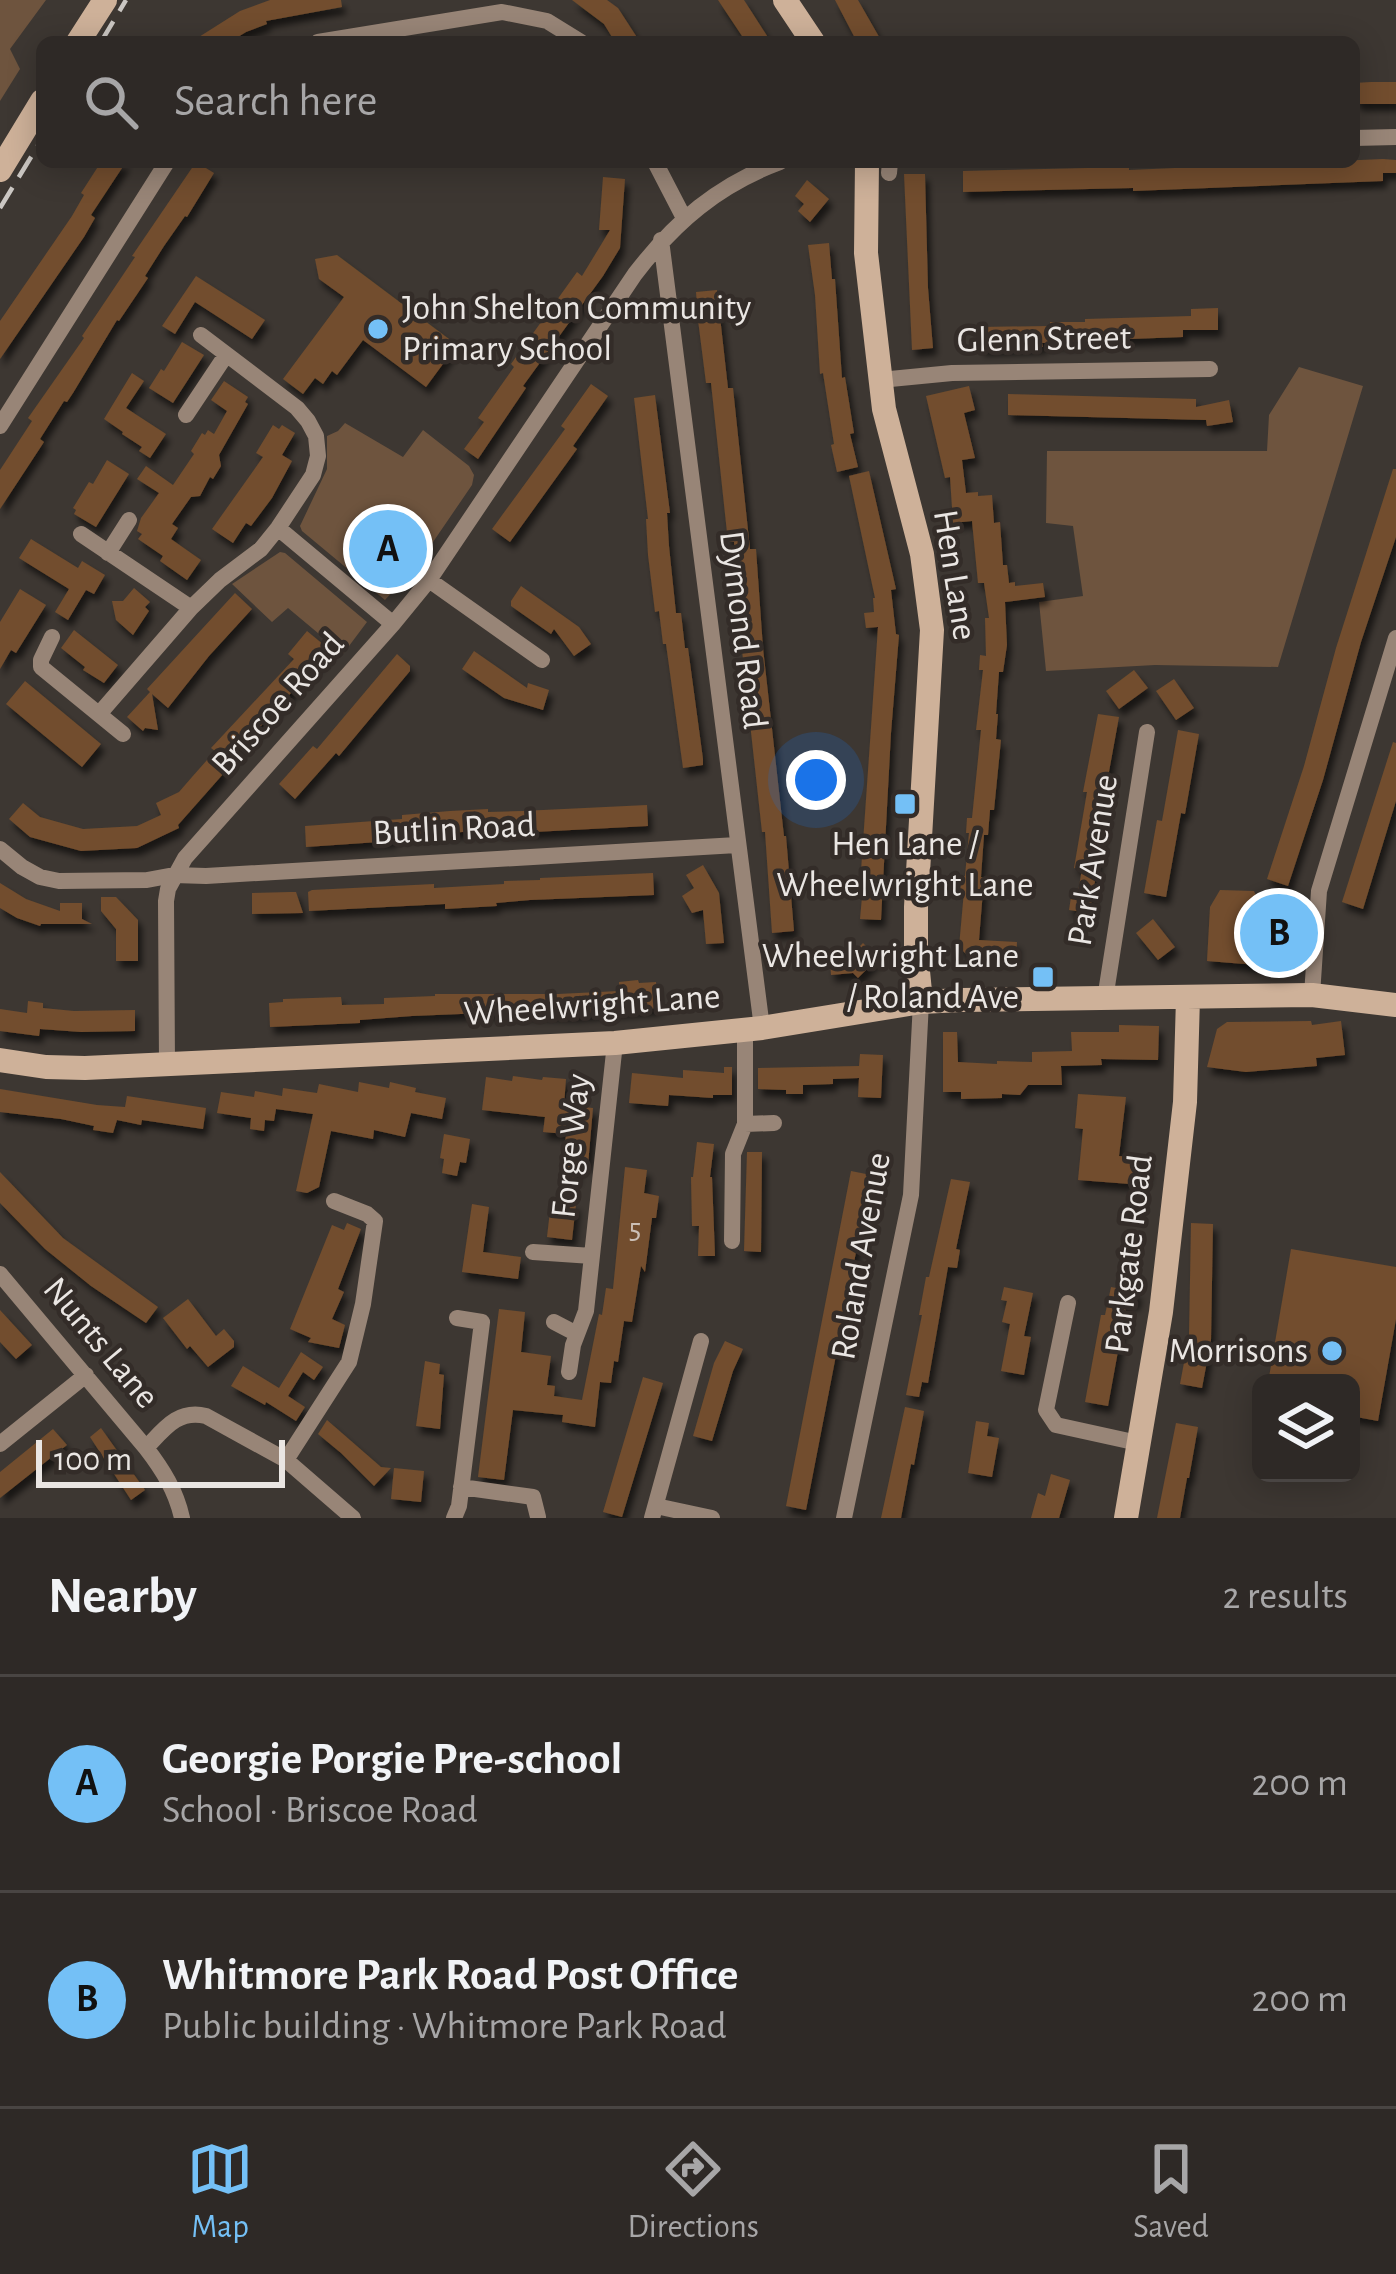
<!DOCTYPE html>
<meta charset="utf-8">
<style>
body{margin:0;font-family:"Alegreya Sans",sans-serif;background:#3a3532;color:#f1f3f6}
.controls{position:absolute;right:36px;bottom:36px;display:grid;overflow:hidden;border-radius:18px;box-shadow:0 6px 30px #0003}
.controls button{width:108px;height:108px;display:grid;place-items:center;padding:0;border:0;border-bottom:3px solid #494543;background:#2e2926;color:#f1f3f6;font:60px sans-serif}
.scale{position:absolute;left:36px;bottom:30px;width:249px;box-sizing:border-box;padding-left:12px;border:6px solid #eae6e3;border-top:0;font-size:33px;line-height:42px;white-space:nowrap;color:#eae6e3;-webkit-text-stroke:9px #332c28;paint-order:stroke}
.you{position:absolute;left:816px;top:780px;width:42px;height:42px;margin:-30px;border:9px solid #fff;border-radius:50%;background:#1a73e8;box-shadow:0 0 0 18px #1a73e833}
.badge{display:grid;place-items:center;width:78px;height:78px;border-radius:50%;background:#74c0f6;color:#111;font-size:39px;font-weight:700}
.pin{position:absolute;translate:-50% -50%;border:6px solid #fff;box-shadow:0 3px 12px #0006}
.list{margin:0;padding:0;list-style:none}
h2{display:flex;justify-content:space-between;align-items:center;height:156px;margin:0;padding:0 48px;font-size:51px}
h2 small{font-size:39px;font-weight:400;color:#a7a6a7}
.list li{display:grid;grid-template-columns:78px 1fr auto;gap:36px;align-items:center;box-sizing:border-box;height:216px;padding:0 48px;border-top:3px solid #494543}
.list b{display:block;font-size:45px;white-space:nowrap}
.list p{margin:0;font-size:39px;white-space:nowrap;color:#a7a6a7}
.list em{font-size:39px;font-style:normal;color:#a7a6a7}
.icon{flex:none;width:66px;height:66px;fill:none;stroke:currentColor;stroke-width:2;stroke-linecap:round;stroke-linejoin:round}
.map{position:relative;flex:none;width:1396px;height:1518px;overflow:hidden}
.search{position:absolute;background:#2e2926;box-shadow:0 6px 30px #0003;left:36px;right:36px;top:36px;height:132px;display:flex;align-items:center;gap:30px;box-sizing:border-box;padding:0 42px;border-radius:18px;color:#a7a6a7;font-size:45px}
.sheet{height:588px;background:#2e2926}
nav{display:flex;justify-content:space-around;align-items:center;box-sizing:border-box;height:168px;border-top:3px solid #494543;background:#2e2926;font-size:33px;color:#a7a6a7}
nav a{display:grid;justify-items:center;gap:6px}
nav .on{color:#74c0f6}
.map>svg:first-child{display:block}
.green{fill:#6e543e}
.building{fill:#724d2d;filter:url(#shadow)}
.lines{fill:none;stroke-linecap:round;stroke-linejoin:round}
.street{stroke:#988577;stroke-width:16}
.secondary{stroke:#ceb199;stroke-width:24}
.rail{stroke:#cbc7c3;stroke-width:4.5;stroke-dasharray:24 12;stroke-linecap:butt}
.poi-dot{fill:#74c0f6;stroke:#332c28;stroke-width:4.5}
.labels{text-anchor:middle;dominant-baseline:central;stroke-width:9;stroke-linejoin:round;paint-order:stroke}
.number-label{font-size:30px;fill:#ccc0b6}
.poi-label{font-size:36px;fill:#eae6e3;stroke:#332c28;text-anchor:end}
.street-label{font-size:36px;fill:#eae6e3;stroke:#332c28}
</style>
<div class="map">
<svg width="1396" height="1518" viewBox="0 0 1396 1518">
<defs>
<filter id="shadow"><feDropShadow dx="4" dy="7" stdDeviation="3" flood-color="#0009"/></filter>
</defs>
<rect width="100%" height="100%" fill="#3d3732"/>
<path class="green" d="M0,0H46L10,49L20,69L0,101Z
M1299,367L1363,386L1278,667L1155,665L1046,671L1039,602L1083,596L1073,526L1046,523L1047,451H1267L1269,415Z
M345,423L403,457L423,430L469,466L474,475L472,485L418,564L385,600L302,531L300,526L327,469V436L338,431Z
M280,552L285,553L367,622L343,654L288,608L272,622L232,584Z"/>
<path class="building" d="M270,0H341L342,7L266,21L267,24L246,32L230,42H191L240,11Z
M572,0H607L618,8L640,42H615L604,24Z
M718,0H744L771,42H746Z
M835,0H858L882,42H857Z
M1371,82H1396V104H1358V101H1354V83Z
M1383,159L1396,160V173H1383V181L1133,191V188L963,192V171L1129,167V170Z
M101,162H126L91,215L95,218L84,237L0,359V321L72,216L84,195L81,193Z
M196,162L214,173L187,217L185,216L164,246L145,276L148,278L119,321L117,320L73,393L67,402L64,401L40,439L44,442L0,509V470L32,421L28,418L84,338L82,336L135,257L132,256Z
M904,174H925L928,288L933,348L912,350Z
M603,177L625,179L620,248L603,276L523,386L526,388L478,459L464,449L484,422L478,418L514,367L511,364L577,272L582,276L610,230H599Z
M807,180L829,199L810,222L798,211L804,204L795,196Z
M829,243L832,279H835L842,378L845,377L854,433L850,434L858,467L837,472L831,445L834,444L823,373L820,374L815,295L808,245Z
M337,255L457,345L426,387L363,340L337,375L332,371L323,384L315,378L303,394L283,379L344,297L319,279L315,259Z
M196,276L265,320L252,339L195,302L175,334L162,326Z
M717,290L728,388H733L750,549H756L763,648L784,836H786L794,931L772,933L765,832H762L741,641L734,542H728L711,383H706L698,320L696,292Z
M1218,308V330H1183V337L1077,341V343H1042L1043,347L980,349V327L1050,326V322H1085V319L1191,316V309Z
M182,342L204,355L173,403L149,388L161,369L164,371Z
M132,373L144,381L126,408L166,434L150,458L139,451L142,447L122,434L123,432L104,419Z
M224,381L248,397L245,402L248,404L219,455L221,466L213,479L210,477L200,496L191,497L172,524L178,528L171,539L201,560L187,580L160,561L163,556L138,539L142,534L137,531L141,518L159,493L137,479L146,466L173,485L194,454L191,451L202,433L205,435L208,430L214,434L227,411L211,400Z
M591,384L608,396L573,446L577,449L510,542L492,529L565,429L561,426Z
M969,386L975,410L964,413L975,458L962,460L966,493L978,492V496L992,495L994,523L1000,522L1003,565H1007L1009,583L1015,582V586L1043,583L1045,597L1005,602L1007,645L1003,672H999L996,714H998L996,739L1001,740L994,810H990L988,835H984L981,877L984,878L979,940L1017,942L1016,960L970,958L959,947L964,891H960L962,876H965L969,833H966L967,818H972L981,730H976L983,670H979L980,655L986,656L985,618H989L984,583H978L972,521L953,523L950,477L945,478L926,396Z
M1008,394L1196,399V407L1229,400L1233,422L1207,426L1206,420L1008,415Z
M655,395L670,513H667L669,546L676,613H681L685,648H688L703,759V765L683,768L666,644H663L659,611L655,612L648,555L646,519H648L634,398Z
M273,425L279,429L282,425L295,433L282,455L292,461L272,498L251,526L246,523L233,543L212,529L263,457L256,453Z
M107,460L129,474L96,527L74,514L76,510L73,508L89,482L93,484Z
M1393,469H1396V537L1361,642L1323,780L1288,886L1267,879L1304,766L1336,648Z
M869,471L896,589L891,590L896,634L899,635L891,733L881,920L860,919L863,886H860L861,871L878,627L866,628L864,613L874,612L873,598H875L849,476Z
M404,513L418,523L372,586L358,576Z
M31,539L78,568L82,561L105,575L94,594L86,590L68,620L55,612L69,589L19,558Z
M521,586L579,627L591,644L574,656L554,629L551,634L511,606V601Z
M134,588L150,602L145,607L149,611L133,635L116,620L112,601H123Z
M20,589L46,605L16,653L11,650L0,669V622Z
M235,593L252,609L209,656L168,708L152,694L158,730L145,728L143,731L127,717L150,692L147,689Z
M74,630L118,665L104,683L83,670L85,667L61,648Z
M307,631L330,650L221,770L224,773L178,825L179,828L137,848L81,851L30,837L9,819L23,803L40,817L83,829L137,826L161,815L156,803L179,792L192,777L215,751L211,748L294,659L288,654Z
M474,651L527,688L528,683L549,690L543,710L504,698L462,669Z
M397,654L410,666V671L339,756L336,753L295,799L279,784L313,746L317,749Z
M1134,670L1148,688L1119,709L1106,691Z
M1174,679L1194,708L1176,720L1156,691Z
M25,681L101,744L82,767L6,704Z
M1098,714L1119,717L1102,810L1106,811L1090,913L1069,910L1071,897L1077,898L1082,869L1074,868L1087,792H1083Z
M1178,730L1199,734L1185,814L1181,813L1166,897L1144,893L1157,820L1162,821Z
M1393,742L1396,743V801L1363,909L1342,902Z
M647,805L648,826L534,832H498V830L393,836V841L306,847L305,826L402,819V815L450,811L488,809V812L522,811Z
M703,865L719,893L724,943L706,944L703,910L692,913L682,896L694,888L686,875Z
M653,873L654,895L530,900L496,903L497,906L445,909V904L309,911L308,892L312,890L434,884V888L504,884V881L540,880V878Z
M0,883L26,899L60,911V903H82V919L92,924H41L40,926L17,918L0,908Z
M1220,890L1254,891L1265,916L1284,917L1282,961H1258L1257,965L1207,961L1210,907Z
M290,892H296L303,913L252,914V893Z
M101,897H116L138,920V961H116V929L101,911Z
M1153,919L1175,947L1158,960L1136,933Z
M863,943L878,958L858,978L853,973L831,975L830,959L849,957Z
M638,980L639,983L656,982L658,1008L573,1015L485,1013L412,1016L360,1020V1023L270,1027L269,1003L283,1002V999L341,997L342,1005L384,1004V998L435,996V994H558L619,991V982Z
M28,1001L43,1003V1008L74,1011L135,1010V1031L81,1032L40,1029L39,1036L0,1031V1009L27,1013Z
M1311,1021L1312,1025L1341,1021L1345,1055L1316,1058L1317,1066L1246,1072L1207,1067L1217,1029L1227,1022Z
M1119,1025L1159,1026L1158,1060L1101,1059L1102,1065L1061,1066L1062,1085H1028L1020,1095L1002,1094V1098L961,1099V1092H943V1032H957L958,1062L997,1064V1061L1032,1062V1052L1072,1051L1071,1032H1119Z
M860,1054L883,1055L881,1098L858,1097L859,1078L833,1079V1084L803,1085V1094H786V1090L758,1089V1068L859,1066Z
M724,1067H732V1095H713V1098L669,1095L668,1106L629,1103L632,1073L683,1078V1070L724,1073Z
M513,1076L542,1080L543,1077L566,1079L564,1105L593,1108L588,1165L578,1164L576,1178L562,1176L566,1134L543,1132L545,1117L482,1110L486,1077L512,1081Z
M359,1082L389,1088L390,1082L416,1088L415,1092L446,1098L442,1119L411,1113L405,1137L374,1130L373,1139L331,1131L319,1187L307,1193L296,1191L313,1114L276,1109L274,1121L265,1120L264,1131L250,1129L251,1118L217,1113L221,1092L254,1097L255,1091L282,1096L283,1088L317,1093L319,1084L358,1092Z
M0,1089L97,1105L125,1107L127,1096L206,1108L203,1129L142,1120L141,1125L117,1120L113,1133L93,1130L94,1126L61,1119L0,1112Z
M1078,1094L1126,1097L1119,1156L1133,1157L1132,1164L1148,1165L1146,1179L1131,1177L1130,1184L1078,1180L1083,1129L1075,1128Z
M444,1134L470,1139L466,1163L460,1162L457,1176L442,1173L444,1159L440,1158Z
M697,1142L714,1144L710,1177H712L715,1256H698L699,1226H692L691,1177H693Z
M747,1152H762L761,1252L744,1251Z
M625,1167L647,1170L644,1193L659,1196L656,1218H652L645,1272L641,1266L632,1322L624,1321L618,1362L614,1361L611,1383L600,1382L595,1427L562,1422L563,1415L513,1410L504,1480L478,1477L499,1309L525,1312L521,1352L551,1356L547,1385L555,1386L554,1396L582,1400L599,1314L602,1315L606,1288L613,1289Z
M851,1171L871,1175L806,1510L786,1506Z
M0,1172L63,1238L158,1307L146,1323L91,1286L45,1249L0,1203Z
M951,1179L970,1182L956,1249L960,1250L957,1268L948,1267L928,1383L922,1382L919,1397L906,1395L922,1315H919L926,1277H929Z
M551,1202L576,1204L572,1240L547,1237Z
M472,1204L489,1207L483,1252L521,1257L518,1279L462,1272Z
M347,1223L361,1229L338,1289L344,1292L332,1319L345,1325L339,1348L308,1342L311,1338L290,1329L332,1225L344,1230Z
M1191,1223L1213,1224L1211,1340L1202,1388L1180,1384L1189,1336Z
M1291,1249L1396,1267V1319L1378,1421L1351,1416V1383H1268Z
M1004,1287L1033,1293L1024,1336L1031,1337L1024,1375L1001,1371L1010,1324L1002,1322L1007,1301L1001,1300Z
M1111,1287L1138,1292L1135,1304L1127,1302L1108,1406L1085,1402L1101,1315H1105Z
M188,1299L216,1336L224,1329L234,1341V1347L208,1367L190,1346L187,1349L163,1318Z
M0,1310L32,1345L16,1359L0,1342Z
M725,1341L743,1349L733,1371L712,1441L693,1436L714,1363Z
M301,1352L323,1367L314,1380L303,1372L288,1396L305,1407L296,1421L266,1402L265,1405L231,1386L243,1366L279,1388Z
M425,1361L440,1364L439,1374L444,1375L440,1429L416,1426Z
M643,1377L663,1383L622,1517L603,1512Z
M905,1407L924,1411L914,1465L911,1464L901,1518H881Z
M327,1420L381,1467L391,1468L374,1486L341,1453L318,1434Z
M976,1421L989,1423L987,1436L999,1438L992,1477L968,1473Z
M1176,1423L1198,1427L1189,1478H1187L1180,1518H1157Z
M101,1428L145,1490L131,1500L90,1437Z
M53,1429L67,1445L0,1498V1472Z
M394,1468L424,1471L421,1502L391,1499Z
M1051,1474L1070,1480L1059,1518H1031L1038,1493L1045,1496Z"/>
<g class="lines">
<path class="street" d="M318,42L502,12L547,21L581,42
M1354,138L1396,137
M655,162L684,218
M889,173L890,162
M661,240L762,1028
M880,380L952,373L1210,369
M186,415L226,355
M0,426L167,162
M278,528L393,624
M81,534L191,608
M108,553L129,520
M429,580L542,660
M52,637L41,660V667L123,734
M100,713L191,608L220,580L261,549L278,528L313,475L318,456L316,436L308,421L297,408L201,335
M0,849L22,867L40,877L59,881L147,880L174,875L206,876L737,845
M1312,995L1319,891L1396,638
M1105,999L1147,732
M167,1064L166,901L168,889L185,858L393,624L429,580L635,274C675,222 718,185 780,162
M745,1124L774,1123
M732,1241L733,1154L745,1124V1030
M533,1252L592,1256
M0,1274L146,1448C163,1470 176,1491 182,1518
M1068,1303L1046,1410L1056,1425L1138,1443
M554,1322L577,1334
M569,1372L573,1345L586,1311L615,1043
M0,1444L86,1375
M146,1448C164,1429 178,1409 206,1416L286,1460L353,1518
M286,1460L349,1362L363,1304L375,1221L367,1214L334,1201
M461,1487L533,1497L538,1517
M656,1506L712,1518
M454,1518L459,1506L482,1322L457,1318
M652,1518L701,1341
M844,1518L911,1195L921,1002"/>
<path class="secondary" d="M785,0L813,42
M78,42L105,0
M867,162L866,253L884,409L922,554L932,630L916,907V951L921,1002
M0,170L42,101
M0,1060L46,1067L85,1068L615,1043L762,1028L921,1002L961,1000L1312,995L1396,1005
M1126,1518L1161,1312L1185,1102L1188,998"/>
<path class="rail" d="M101,42L126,0
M0,208L42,139"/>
</g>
<g class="poi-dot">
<circle cx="378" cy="329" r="12"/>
<rect x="893" y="792" width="24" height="24" rx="6"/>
<rect x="1031" y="965" width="24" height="24" rx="6"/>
<circle cx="1332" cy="1351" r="12"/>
</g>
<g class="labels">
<g class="number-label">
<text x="635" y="1229">5</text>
</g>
<g class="poi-label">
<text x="402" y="308" text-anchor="start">John Shelton Community<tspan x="402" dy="41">Primary School</tspan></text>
<text x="905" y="844" text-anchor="middle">Hen Lane /<tspan x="905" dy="41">Wheelwright Lane</tspan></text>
<text x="1019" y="956">Wheelwright Lane<tspan x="1019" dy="41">/ Roland Ave</tspan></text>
<text x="1308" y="1351">Morrisons</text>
</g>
<g class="street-label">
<text transform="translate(1044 339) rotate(-1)">Glenn Street</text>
<text transform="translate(955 575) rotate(81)">Hen Lane</text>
<text transform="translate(743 630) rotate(83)">Dymond Road</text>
<text transform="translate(278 704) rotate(-48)">Briscoe Road</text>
<text transform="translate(454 829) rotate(-3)">Butlin Road</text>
<text transform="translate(1093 860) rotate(-81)">Park Avenue</text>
<text transform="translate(592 1005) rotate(-4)">Wheelwright Lane</text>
<text transform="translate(571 1146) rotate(-84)">Forge Way</text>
<text transform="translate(1129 1254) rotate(-83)">Parkgate Road</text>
<text transform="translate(861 1256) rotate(-80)">Roland Avenue</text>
<text transform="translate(101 1343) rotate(50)">Nunts Lane</text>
</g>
</g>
</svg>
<div class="controls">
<button><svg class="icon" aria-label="layers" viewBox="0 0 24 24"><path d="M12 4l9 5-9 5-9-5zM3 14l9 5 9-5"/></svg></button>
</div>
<div class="scale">100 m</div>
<div class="you"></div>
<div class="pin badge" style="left:388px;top:549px">A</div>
<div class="pin badge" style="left:1279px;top:933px">B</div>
<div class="search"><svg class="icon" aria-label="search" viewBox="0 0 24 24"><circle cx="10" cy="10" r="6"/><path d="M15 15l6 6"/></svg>Search here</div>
</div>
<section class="sheet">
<h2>Nearby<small>2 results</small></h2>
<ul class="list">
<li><span class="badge">A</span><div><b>Georgie Porgie Pre-school</b><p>School · Briscoe Road</p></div><em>200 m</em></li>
<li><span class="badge">B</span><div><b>Whitmore Park Road Post Office</b><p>Public building · Whitmore Park Road</p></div><em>200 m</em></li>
</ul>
</section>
<nav>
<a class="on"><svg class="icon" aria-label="map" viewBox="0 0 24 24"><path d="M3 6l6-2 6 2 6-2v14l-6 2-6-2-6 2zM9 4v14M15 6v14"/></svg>Map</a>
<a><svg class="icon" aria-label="directions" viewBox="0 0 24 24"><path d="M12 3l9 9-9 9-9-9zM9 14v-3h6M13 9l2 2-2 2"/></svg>Directions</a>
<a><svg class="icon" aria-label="saved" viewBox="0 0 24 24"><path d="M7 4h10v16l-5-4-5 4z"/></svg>Saved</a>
</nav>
